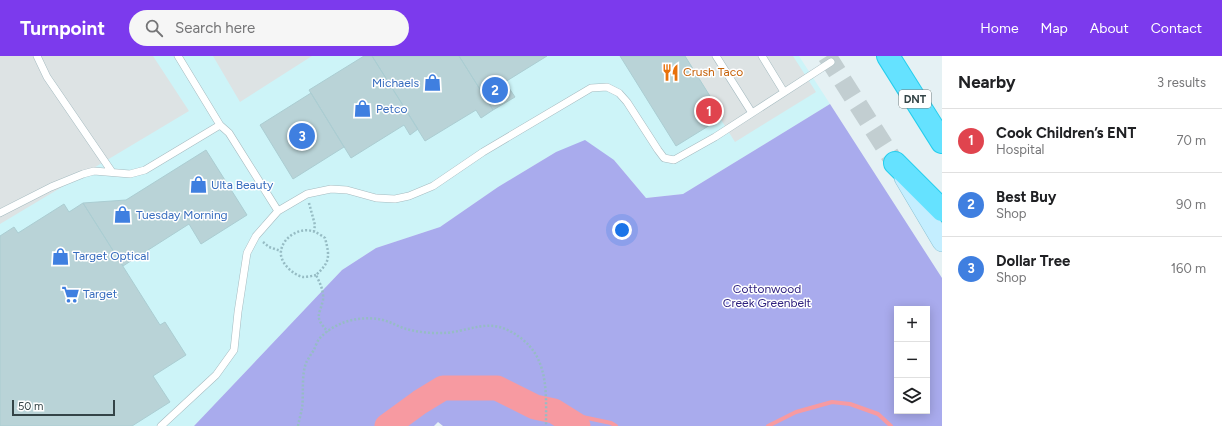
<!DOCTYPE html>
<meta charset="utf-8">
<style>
body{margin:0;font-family:Figtree,sans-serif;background:#f6f6f6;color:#202124}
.controls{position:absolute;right:12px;bottom:12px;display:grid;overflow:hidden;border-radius:0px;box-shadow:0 2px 10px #0003}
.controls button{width:36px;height:36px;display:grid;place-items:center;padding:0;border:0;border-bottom:1px solid #e0e0e0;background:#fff;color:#202124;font:20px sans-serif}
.scale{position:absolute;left:12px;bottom:10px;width:103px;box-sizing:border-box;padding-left:4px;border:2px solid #344447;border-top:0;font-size:11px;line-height:14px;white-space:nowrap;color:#344447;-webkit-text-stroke:3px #fff;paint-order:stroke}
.you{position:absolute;left:622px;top:174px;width:14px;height:14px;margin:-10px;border:3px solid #fff;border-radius:50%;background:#1a73e8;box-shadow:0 0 0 6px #1a73e833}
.badge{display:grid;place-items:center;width:26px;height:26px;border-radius:50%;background:#7c3aed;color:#fff;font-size:13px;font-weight:700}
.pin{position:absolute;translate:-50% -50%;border:2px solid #fff;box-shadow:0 1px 4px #0006}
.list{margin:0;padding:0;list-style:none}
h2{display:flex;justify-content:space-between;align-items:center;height:52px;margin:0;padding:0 16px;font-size:17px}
h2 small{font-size:13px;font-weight:400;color:#757577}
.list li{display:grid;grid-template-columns:26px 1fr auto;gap:12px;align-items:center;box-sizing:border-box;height:64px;padding:0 16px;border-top:1px solid #e0e0e0}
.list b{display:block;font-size:15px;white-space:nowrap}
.list p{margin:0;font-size:13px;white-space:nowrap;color:#757577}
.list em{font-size:13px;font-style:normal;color:#757577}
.icon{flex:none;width:22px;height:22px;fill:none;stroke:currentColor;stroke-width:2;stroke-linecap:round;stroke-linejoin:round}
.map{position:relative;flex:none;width:942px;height:370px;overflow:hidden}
header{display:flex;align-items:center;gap:24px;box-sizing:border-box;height:56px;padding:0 20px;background:#7c3aed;color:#fff}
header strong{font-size:19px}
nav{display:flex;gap:22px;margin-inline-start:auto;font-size:14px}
.search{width:280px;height:36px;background:#f6f6f6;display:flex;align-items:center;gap:10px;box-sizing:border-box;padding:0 14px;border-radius:22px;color:#757577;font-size:15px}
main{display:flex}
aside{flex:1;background:#fff}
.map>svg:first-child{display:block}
.commercial{fill:#cdf4f8}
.green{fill:#a9abed;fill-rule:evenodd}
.parking{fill:#dde3e4}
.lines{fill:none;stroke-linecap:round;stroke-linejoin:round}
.stream{stroke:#f79aa1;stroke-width:4}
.river{stroke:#f79aa1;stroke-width:25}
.building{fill:#b9d3d7;stroke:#abcdd2}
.secondary-tunnel{stroke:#c2ced1;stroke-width:19;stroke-dasharray:19 10;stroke-linecap:butt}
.lane-casing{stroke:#a6bbc0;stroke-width:8}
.secondary-casing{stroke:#8dc3d5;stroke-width:20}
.highway-casing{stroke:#26ceed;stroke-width:24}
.path{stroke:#96bcc4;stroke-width:2.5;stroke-dasharray:2 2;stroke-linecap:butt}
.lane{stroke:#fff;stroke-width:7}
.secondary{stroke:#c4eeff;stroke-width:19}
.highway{stroke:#65e2ff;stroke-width:22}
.labels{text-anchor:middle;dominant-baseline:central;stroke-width:3;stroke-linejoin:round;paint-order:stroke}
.shield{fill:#fff;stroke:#717c7e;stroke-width:1}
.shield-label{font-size:11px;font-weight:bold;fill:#344447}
.food-label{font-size:12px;fill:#c56008;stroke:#fff;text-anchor:start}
.shop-label{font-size:12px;fill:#366cbe;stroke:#fff;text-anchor:start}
.park-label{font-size:12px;fill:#2f217f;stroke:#fff}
</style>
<header>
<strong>Turnpoint</strong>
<div class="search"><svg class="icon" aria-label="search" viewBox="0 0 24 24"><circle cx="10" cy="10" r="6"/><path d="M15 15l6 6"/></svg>Search here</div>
<nav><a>Home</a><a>Map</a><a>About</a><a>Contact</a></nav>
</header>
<main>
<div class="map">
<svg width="942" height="370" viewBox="0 0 942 370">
<rect width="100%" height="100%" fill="#e5f1f4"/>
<path class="commercial" d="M0,0H799L830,48L683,138L646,142L614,104L556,96L498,131L440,171L376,192L342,214L194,370H0Z"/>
<path class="green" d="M830,48L942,222V370H443L438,366L434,370H194L342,214L376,192L440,171L498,131L556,96L585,84L614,104L646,142L683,138ZM897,253H927V355H897Z"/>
<path class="parking" d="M0,0H153L189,55L0,168Z
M213,0H312L240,46Z
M681,0H793L816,36L735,86Z"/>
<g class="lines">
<path class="stream" d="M554,355L611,367L616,370
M768,370L796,356L832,346L850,348L878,358L891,370"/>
<path class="river" d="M387,370L420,346L443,332H497L535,351L554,355L578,370"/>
</g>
<path class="building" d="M364,0H372L418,73L410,79L404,69L351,102L309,34Z
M372,0H459L493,54L481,62L476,54L425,85Z
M459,0H547L505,26L515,41L493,54Z
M620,0H685L723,61L676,90Z
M311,37L344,91L293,123L260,69Z
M206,94L247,159L201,188L189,168L123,210L83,147L126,144Z
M83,147L160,269L165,266L186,299L153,320L170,346L132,370H0V180L14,171L18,177L64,148L69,156Z"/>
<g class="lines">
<path class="secondary-tunnel" d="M827,0L895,107"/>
<defs>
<path id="lane" d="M37,0L47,21L112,116
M178,0L220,69L229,77L278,155
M716,0L752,57
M762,0L784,36
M0,157L51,131L83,118L94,115L130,118L145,114L220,69
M161,370L216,319L234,294L238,256L247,197L256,180L278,155L307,138L331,133L347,134L376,142L395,143L409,140L433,130L483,96L591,32L607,31L619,37L627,46L658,94L664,102L674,104L715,81L831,6"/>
<path id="secondary" d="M904,122L942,186"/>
<path id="highway" d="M888,0L942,86
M895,107L942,154"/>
</defs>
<use href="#lane" class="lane-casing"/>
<use href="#secondary" class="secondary-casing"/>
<use href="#highway" class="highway-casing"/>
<path class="path" d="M309,147L315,169L314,175
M263,186L269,191L281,195
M316,219C312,220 307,221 303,221C293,219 279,206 281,195C283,180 302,170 315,176C318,177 322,180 325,182C330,201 330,206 316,219C320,227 324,235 323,244C319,261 314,260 328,276
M298,370C299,364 301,358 302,352C304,338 301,321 306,307C308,303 311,298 314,294C315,291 317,286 319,283C335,265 361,259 383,264C390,266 396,269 403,272C413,275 424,277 435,277C470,279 488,256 522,283C549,304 546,339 546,370"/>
<use href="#lane" class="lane"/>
<use href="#secondary" class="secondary"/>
<use href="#highway" class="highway"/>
</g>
<defs>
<symbol id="restaurant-bare" viewBox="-9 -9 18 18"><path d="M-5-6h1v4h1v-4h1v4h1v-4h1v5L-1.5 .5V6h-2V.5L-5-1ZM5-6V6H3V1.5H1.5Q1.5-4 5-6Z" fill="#e8710a" stroke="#fff" stroke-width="2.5" paint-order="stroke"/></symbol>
<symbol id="shop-bare" viewBox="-9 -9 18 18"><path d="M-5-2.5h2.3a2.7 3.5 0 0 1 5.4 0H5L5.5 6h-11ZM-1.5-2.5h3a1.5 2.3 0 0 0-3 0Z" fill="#3f7fe0" stroke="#fff" stroke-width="2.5" paint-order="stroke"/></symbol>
<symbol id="supermarket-bare" viewBox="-9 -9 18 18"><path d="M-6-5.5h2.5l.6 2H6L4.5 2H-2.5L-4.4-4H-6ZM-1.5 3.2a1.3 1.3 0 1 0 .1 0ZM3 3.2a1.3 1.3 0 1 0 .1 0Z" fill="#3f7fe0" stroke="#fff" stroke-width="2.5" paint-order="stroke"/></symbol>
</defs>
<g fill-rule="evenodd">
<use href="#restaurant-bare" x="658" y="4" width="25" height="25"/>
<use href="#shop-bare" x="420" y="14" width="25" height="25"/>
<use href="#shop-bare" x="350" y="40" width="25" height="25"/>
<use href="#shop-bare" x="186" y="116" width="25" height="25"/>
<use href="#shop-bare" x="110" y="146" width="25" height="25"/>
<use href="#shop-bare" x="48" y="188" width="25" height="25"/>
<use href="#supermarket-bare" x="58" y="226" width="25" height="25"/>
</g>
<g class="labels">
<rect class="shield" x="899" y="34" width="32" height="18" rx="3"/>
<g class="shield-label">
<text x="915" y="43">DNT</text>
</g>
<g class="food-label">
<text x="683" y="16">Crush Taco</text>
</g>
<g class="shop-label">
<text x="419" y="27" text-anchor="end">Michaels</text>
<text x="376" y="53">Petco</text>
<text x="211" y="129">Ulta Beauty</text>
<text x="136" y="159">Tuesday Morning</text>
<text x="73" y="200">Target Optical</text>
<text x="83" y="238">Target</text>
</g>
<g class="park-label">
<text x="767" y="233">Cottonwood<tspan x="767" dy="14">Creek Greenbelt</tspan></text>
</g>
</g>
</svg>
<div class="controls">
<button>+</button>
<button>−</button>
<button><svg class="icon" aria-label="layers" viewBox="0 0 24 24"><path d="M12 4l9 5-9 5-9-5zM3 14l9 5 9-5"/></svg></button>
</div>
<div class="scale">50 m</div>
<div class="you"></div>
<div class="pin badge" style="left:709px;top:55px;background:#e0444e">1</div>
<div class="pin badge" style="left:495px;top:34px;background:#3f7fe0">2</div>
<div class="pin badge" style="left:302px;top:80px;background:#3f7fe0">3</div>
</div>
<aside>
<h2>Nearby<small>3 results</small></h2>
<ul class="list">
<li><span class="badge" style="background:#e0444e">1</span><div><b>Cook Children’s ENT</b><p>Hospital</p></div><em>70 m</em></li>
<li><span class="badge" style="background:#3f7fe0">2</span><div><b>Best Buy</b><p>Shop</p></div><em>90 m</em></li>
<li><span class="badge" style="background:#3f7fe0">3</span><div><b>Dollar Tree</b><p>Shop</p></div><em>160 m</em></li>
</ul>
</aside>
</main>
